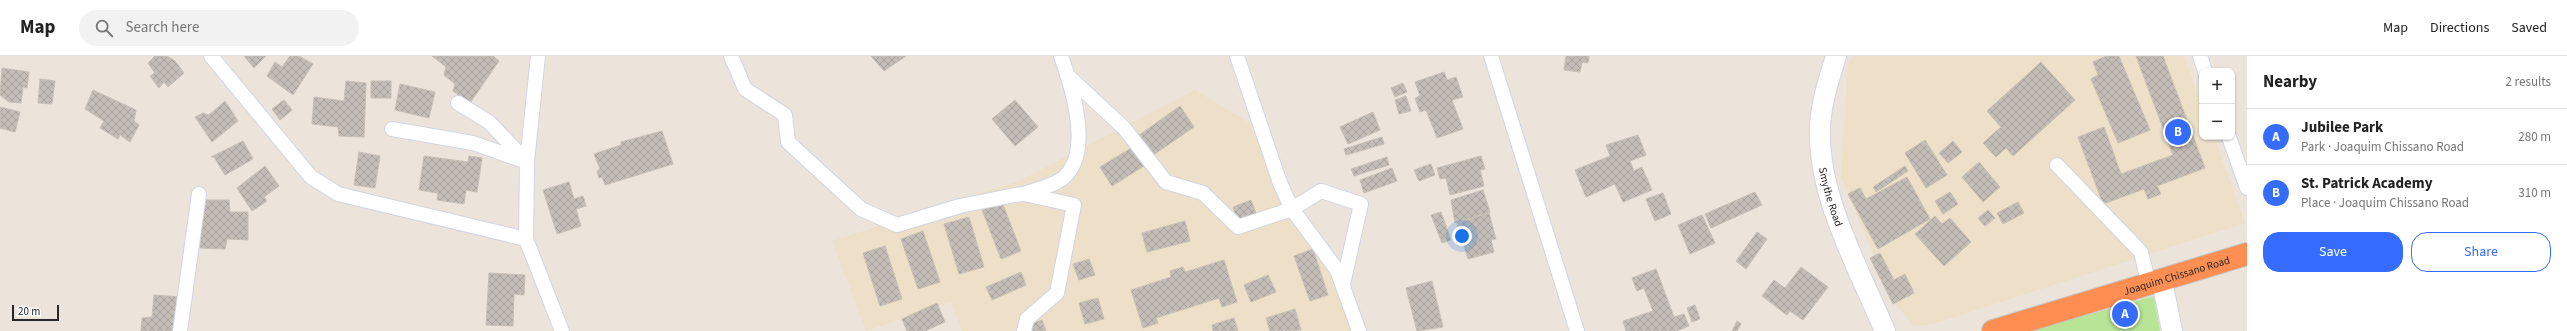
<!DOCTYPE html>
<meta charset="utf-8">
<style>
body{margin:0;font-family:"Source Sans 3",sans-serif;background:#f2f2f2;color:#222}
.controls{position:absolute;right:12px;top:12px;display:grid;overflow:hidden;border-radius:8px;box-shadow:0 1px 3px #0004}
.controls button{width:36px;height:36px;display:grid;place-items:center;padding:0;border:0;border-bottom:1px solid #e0e0e0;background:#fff;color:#222;font:20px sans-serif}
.scale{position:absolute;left:12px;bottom:10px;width:47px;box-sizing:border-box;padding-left:4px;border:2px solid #292929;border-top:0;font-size:11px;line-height:14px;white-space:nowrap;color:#292929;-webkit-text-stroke:3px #fff;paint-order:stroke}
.you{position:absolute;left:1462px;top:180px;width:14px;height:14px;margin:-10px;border:3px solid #fff;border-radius:50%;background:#1a73e8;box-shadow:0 0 0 6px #1a73e833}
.badge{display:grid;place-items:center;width:26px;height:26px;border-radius:50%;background:#356cfe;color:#fff;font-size:13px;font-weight:700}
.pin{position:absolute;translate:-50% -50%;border:2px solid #fff;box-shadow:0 1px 4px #0006}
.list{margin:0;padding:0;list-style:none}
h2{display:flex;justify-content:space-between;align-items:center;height:52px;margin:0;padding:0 16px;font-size:17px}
h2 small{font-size:13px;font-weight:400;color:#767676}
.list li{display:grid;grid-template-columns:26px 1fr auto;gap:12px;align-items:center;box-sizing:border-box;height:56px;padding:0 16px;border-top:1px solid #e0e0e0}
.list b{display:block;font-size:15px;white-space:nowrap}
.list p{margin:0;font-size:13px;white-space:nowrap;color:#767676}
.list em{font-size:13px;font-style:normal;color:#767676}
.actions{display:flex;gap:8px;padding:12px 16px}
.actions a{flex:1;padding:9px 0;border:1px solid #356cfe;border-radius:16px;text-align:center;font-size:14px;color:#356cfe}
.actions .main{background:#356cfe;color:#fff}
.icon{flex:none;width:22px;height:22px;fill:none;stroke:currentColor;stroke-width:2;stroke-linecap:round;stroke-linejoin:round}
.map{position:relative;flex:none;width:2247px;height:275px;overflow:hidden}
header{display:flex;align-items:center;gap:24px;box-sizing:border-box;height:56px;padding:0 20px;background:#fff;border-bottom:1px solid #e0e0e0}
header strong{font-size:19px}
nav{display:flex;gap:22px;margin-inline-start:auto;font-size:14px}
.search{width:280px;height:36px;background:#f2f2f2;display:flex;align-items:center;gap:10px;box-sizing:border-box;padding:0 14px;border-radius:22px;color:#767676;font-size:15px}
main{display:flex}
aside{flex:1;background:#fff}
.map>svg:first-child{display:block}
.education{fill:#eedfc9}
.green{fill:#b7e495}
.building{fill:url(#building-cross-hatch);stroke:#c7bfb4}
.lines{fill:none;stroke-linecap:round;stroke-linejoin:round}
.street-casing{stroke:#d0d5e3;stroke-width:16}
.secondary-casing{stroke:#d0d5e3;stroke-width:22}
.highway-casing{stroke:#c3c3c3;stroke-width:24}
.street{stroke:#fff;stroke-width:14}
.secondary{stroke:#fff;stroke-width:20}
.highway{stroke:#ff8e52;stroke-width:22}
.labels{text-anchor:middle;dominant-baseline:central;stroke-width:3.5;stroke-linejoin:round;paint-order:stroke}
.street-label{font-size:11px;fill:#292929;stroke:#fff}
</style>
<header>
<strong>Map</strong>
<div class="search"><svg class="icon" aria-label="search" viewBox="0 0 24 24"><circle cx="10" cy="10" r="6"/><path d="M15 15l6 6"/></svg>Search here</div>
<nav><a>Map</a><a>Directions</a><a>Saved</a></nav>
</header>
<main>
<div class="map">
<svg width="2247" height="275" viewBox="0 0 2247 275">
<defs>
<pattern id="building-cross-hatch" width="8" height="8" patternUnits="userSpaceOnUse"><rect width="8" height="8" fill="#c4bdb7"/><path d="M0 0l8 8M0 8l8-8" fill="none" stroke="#a8a29d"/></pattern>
</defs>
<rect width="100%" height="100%" fill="#ece3da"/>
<path class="education" d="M1853,0H2184L2202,49V81H2214L2245,167L1933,268L1914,270L1892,244L1841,120L1848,9Z
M1195,34L1248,66L1355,250L1362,275H962L951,246L866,275L832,185L1019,125Z"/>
<path class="green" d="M2154,240L2160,275H2030Z"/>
<path class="building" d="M155,0H167L175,5L184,17L168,31L164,26L159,32L150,20L155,17L148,7Z
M244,0H266L254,12Z
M290,0H299L313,8L293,39L267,20L275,6L282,11Z
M432,0H493L499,5L470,47L453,35L455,28L444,19L446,11Z
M871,0H906L884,15Z
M1566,0H1589L1588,7L1582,6L1580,16L1564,14Z
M2106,0H2119L2150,74L2118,87L2091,23L2098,19L2093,6Z
M2136,0H2163L2205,112L2157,130L2161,138L2148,143L2144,133L2103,148L2078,81L2104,71L2121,118L2173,99Z
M2041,6L2075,44L2013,100L2006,92L1996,101L1983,87L2001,71L1987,55Z
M2,12L29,16L27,32L23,31L21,47L9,46L0,39Z
M1444,16L1447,24L1456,21L1463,41L1452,44L1463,73L1437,82L1426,54L1420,56L1415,42L1420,40L1415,26Z
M40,23L55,25L52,48L38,47Z
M346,25L366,27L364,81L339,80L338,71L312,68L314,41L344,45Z
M371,25H391V42H371Z
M1403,27L1407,36L1395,41L1391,32Z
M400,28L435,36L429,62L395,54Z
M93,34L136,54L134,65L139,69L130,86L120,79L118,83L100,72L104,65L85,53Z
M1406,40L1411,55L1399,58L1395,44Z
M284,44L292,54L280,64L272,53Z
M1015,44L1038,71L1015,90L992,63Z
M225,45L238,65L212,86L195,61L203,57L209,59Z
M1180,50L1194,71L1149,102L1135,82Z
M0,51L20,56L15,76L0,72Z
M1373,56L1380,74L1348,88L1340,71Z
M662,75L673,108L605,129L602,121L599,122L597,115L600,113L594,98L621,89V86Z
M1638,79L1646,99L1630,105L1634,115L1642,111L1652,134L1623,146L1615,128L1586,141L1575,114L1610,100L1606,89Z
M1382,81L1384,88L1346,99L1344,93Z
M1925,84L1947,119L1926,132L1905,97Z
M243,85L253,103L225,119L214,101H211Z
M1953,85L1962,96L1948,107L1939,97Z
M1133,91L1144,110L1112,130L1100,111Z
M359,96L380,100L375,132L354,129Z
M424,100L468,106L469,100L482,102L477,136L466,134L464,148L437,144L438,137L419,134Z
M1481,100L1485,113L1480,114L1484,130L1450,139L1446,122L1440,123L1437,112Z
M1387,101L1389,109L1354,120L1351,113Z
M1979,106L2000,131L1983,146L1962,121Z
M1431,108L1435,119L1419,125L1414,114Z
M265,110L279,130L264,141L267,145L252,155L237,132Z
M1905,110L1908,115L1876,136L1873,131Z
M1392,112L1397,125L1364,137L1360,124Z
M1907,121L1930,163L1878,193L1848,138L1860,132L1866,143Z
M569,126L574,143L583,140L586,150L576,153L581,170L557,178L543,134Z
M1483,134L1490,156L1455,167L1451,144Z
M1755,136L1762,149L1711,172L1705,158Z
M1950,136L1958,148L1943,158L1935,145Z
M1663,137L1671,158L1655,165L1646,143Z
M201,144H229L230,156H248V184L227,183L225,193L200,192Z
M1251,144L1257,160L1238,166L1233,151Z
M1002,146L1021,195L1001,203L982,154Z
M2018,146L2024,157L2003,168L1997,157Z
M1988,154L1995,162L1985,170L1978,162Z
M1441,156L1451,184L1442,187L1431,159Z
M1489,157L1496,183L1491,184L1494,196L1468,203L1457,167Z
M1702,159L1715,187L1690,198L1678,169Z
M1935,160L1942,168L1950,162L1971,186L1944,210L1915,178Z
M969,161L984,211L959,218L944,168Z
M1185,165L1190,185L1147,196L1142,177Z
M923,175L940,226L918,233L901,183Z
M1757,176L1767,183L1746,213L1736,205Z
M885,190L902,243L880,250L863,197Z
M1313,193L1328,239L1310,245L1294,200Z
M1880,197L1894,224L1905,218L1914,237L1893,248L1870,202Z
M1089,203L1095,219L1079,224L1073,208Z
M1224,204L1237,246L1222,251L1219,242L1156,262L1158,267L1143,272L1131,234L1171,221L1170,215L1183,211L1185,216Z
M1801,211L1828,231L1803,264L1790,255L1787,259L1762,240L1774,224L1785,232Z
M1656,213L1674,261L1684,258L1689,270L1676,275H1626L1623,265L1653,255L1644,232L1637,235L1632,222Z
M1021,216L1026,229L992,244L986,231Z
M489,217L525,219L524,239L514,238L513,270L486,269Z
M1268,219L1276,236L1251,246L1244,229Z
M1432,225L1443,271L1417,275L1406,232Z
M154,239L182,241L176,275H141L142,262L152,261Z
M1098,242L1104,263L1085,268L1079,247Z
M937,247L945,266L925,275H907L902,263Z
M1695,249L1700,263L1692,266L1687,252Z
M1295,253L1301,274L1270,275L1266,262Z
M1234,262L1238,275H1213L1212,269Z
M1042,264L1046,275H1028L1026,270Z
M1737,265L1741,268L1737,275H1732Z"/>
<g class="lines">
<defs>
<path id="street" d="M211,0L311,121L338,138L526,183
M538,0L527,106L526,183L562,275
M731,0L745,33L785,59L788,86L861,153L897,169L960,150L1015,139L1024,138L1074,149L1057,237L1027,263L1024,275
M1237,0L1280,127L1292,153L1337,214L1359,275
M1491,0L1577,275
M2200,0L2205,15
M1067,19L1124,72L1166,126L1203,137L1238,171L1292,153L1321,135L1361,148L1343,228
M392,73L473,87L527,106L489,66L458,47
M2229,81L2247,132
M2057,109L2141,196L2149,229
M1024,138C1035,134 1052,130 1062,123C1094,98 1072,31 1061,0
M180,275L199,138"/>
<g id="secondary">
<path id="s1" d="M1836,0C1829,23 1821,47 1820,71C1817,139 1859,213 1885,275"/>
<path d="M2162,225L2172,275"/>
</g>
<g id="highway">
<path id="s2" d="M1993,275L2247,198"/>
</g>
</defs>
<use href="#street" class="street-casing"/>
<use href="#secondary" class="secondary-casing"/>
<use href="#highway" class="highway-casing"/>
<use href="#street" class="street"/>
<use href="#secondary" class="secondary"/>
<use href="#highway" class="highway"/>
</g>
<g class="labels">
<g class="street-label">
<text stroke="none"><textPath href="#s1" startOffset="144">Smythe Road</textPath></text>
<text stroke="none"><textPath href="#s2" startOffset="192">Joaquim Chissano Road</textPath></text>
</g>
</g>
</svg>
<div class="controls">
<button>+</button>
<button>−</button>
</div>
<div class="scale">20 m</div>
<div class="you"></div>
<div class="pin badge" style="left:2125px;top:258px">A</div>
<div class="pin badge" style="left:2178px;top:76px">B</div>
</div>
<aside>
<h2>Nearby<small>2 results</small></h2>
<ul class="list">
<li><span class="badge">A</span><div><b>Jubilee Park</b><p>Park · Joaquim Chissano Road</p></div><em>280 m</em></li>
<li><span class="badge">B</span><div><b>St. Patrick Academy</b><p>Place · Joaquim Chissano Road</p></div><em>310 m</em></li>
</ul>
<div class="actions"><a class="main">Save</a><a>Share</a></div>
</aside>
</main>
